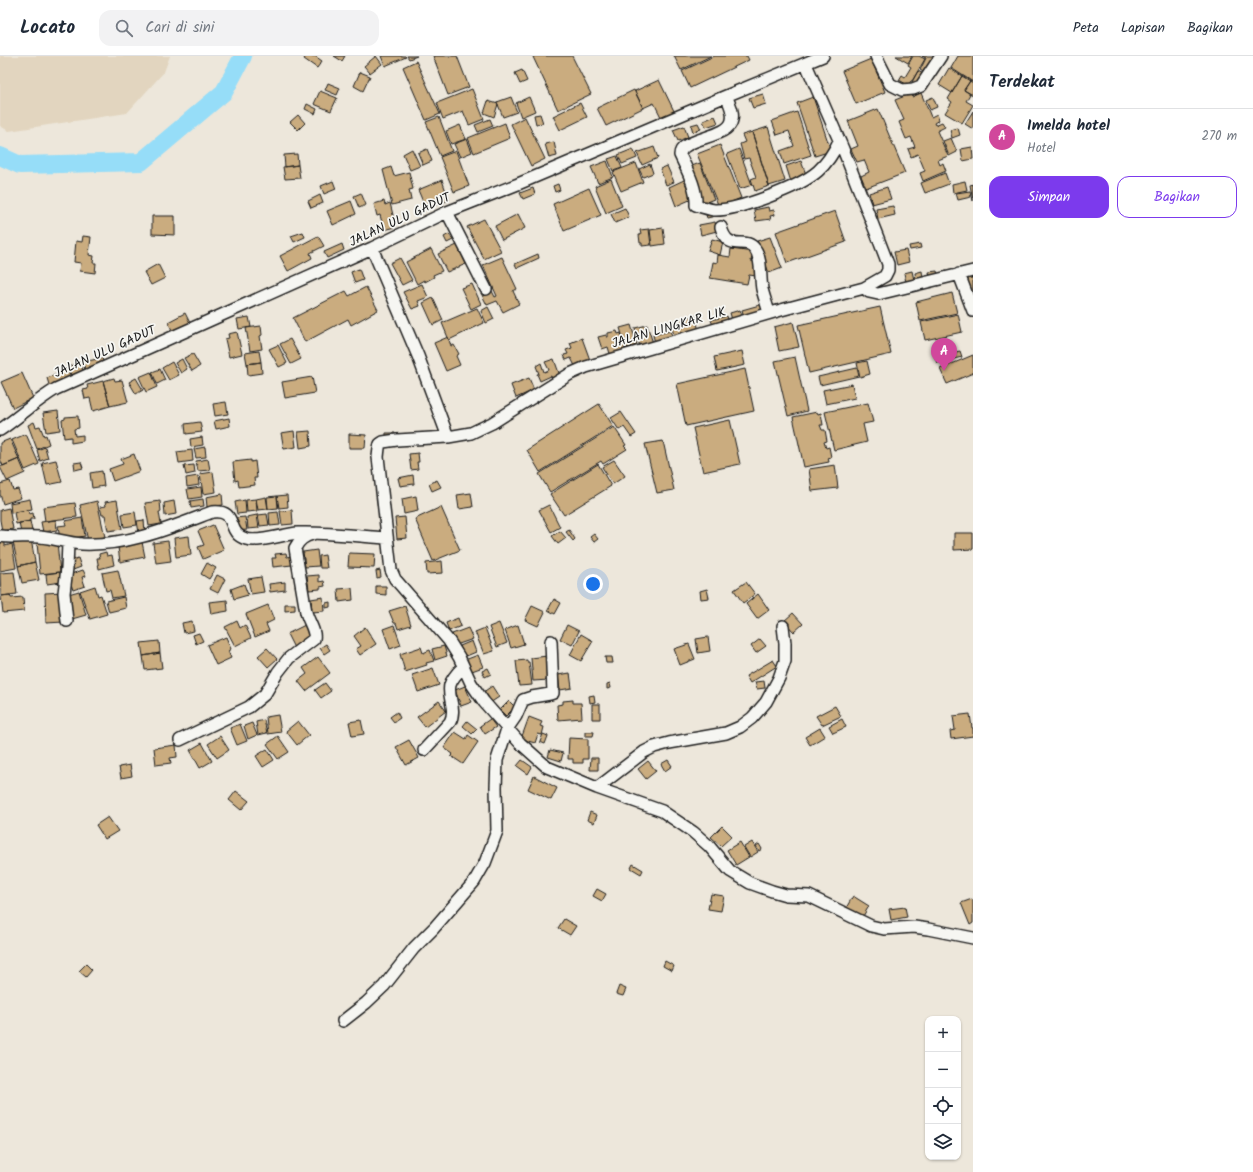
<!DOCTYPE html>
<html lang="id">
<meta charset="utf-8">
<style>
body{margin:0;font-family:Kalam,sans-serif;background:#f2f2f3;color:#1f2937}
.controls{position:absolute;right:12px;bottom:12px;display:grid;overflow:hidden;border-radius:8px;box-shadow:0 1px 3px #0004}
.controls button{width:36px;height:36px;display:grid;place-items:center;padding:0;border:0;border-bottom:1px solid #e0e1e3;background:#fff;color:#1f2937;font:20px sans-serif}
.you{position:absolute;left:593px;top:528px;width:14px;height:14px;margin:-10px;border:3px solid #fff;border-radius:50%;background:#1a73e8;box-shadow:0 0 0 6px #1a73e833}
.badge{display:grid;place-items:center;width:26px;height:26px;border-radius:50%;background:#7c3aed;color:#fff;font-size:13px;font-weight:700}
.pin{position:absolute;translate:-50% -33px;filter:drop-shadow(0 1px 2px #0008)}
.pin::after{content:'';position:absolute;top:21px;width:14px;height:12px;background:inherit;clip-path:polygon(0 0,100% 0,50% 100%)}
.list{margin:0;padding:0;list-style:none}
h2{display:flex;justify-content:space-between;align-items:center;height:52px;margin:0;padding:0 16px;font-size:17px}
h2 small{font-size:13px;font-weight:400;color:#747a83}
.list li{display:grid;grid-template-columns:26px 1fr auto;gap:12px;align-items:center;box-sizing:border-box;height:56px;padding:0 16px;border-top:1px solid #e0e1e3}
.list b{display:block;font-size:15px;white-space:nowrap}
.list p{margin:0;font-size:13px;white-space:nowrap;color:#747a83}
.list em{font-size:13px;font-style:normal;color:#747a83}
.actions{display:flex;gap:8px;padding:12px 16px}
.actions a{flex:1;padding:9px 0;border:1px solid #7c3aed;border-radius:12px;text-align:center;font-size:14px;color:#7c3aed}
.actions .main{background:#7c3aed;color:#fff}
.icon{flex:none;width:22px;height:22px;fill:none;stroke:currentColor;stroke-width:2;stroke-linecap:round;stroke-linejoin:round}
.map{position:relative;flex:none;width:973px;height:1116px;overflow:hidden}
header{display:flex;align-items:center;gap:24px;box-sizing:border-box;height:56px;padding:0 20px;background:#fff;border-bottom:1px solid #e0e1e3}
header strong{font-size:19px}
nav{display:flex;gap:22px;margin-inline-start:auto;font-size:14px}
.search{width:280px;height:36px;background:#f2f2f3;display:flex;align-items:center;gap:10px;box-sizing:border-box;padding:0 14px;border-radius:12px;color:#747a83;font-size:15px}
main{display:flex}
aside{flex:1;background:#fff}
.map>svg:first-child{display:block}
.built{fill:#e2d5bf}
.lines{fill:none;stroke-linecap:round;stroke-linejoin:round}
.river{stroke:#96ddf8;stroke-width:18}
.building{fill:#caac7f;stroke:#1c1c1c}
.minor-casing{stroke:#1c1c1c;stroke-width:14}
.minor{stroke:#f6f6f2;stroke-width:11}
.labels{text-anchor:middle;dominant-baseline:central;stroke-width:3.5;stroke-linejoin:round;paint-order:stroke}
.street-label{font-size:13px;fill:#1c1c1c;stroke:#f6f6f2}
</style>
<header>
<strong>Locato</strong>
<div class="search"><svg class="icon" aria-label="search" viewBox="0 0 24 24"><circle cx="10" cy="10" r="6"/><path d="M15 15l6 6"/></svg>Cari di sini</div>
<nav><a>Peta</a><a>Lapisan</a><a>Bagikan</a></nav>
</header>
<main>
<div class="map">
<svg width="973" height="1116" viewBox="0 0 973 1116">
<rect width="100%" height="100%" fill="#ede7db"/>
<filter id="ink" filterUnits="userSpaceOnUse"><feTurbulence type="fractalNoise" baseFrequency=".025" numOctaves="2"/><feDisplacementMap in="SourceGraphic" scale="8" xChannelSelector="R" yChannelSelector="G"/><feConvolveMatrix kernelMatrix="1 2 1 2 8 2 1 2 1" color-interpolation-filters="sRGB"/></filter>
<g filter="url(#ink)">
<path class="built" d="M0,0H170L164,16L127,57L9,75L0,70Z"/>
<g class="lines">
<path class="river" d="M0,100L20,109L141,106L224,36L243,0"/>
</g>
<path class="building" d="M306,0H315L322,5L317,12L304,3Z
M334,0H345L342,5Z
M376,0L382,8L370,17L364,10Z
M381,0H405L406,1L385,10Z
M407,0H417L409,3Z
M433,0H457L469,31L448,39Z
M534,0H572L591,38L558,54L533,1Z
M674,0H711L681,14Z
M714,0H747L749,4L690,32L682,15Z
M896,0H912L908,7Z
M913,0H919L925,3L912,25H911L908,29L899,24L902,19L905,21L911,11L908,9Z
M922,0H939L928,19L920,14L926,2Z
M958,0H973V26L951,12Z
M871,3L885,36L856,48L842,15Z
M416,5L440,58L426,64L403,11Z
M949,12L962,20L952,37L939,29Z
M522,14L527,25L520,28L515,17Z
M918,15L925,19L919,31L912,26Z
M360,16L370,20L363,35L354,30Z
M962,20L970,25L964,34L970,38L966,45L973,49L962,67L945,57L952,46L948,43Z
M659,24L675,57L662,63L654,47L643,52L635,35Z
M970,25L973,27V39L964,34Z
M328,27L340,32L337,39L325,34Z
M472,33L484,63L469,69L463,55L443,63L437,47Z
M634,34L643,52L606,70L597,52Z
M320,35L337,42L331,55L314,48Z
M921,37L931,61L937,58L939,64L934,67L935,69L942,66L945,71L937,75L948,100L938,104L940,109L943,107L946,115L923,125L920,117L925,115L918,98L911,101L908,93L915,91L911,81L906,83L899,66L904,64L895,44L910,38L912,41Z
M763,38L766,48L753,52L749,42Z
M511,41L517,56L503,61L497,46Z
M529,41L535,55L521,61L516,47Z
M813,41L831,95L815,100L797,47Z
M933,41L937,51L930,54L926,44Z
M488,45L498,48L494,61L484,57Z
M580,47L587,61L560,74L553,60Z
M307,48L317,53L315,58L305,53Z
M878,53L905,117L866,132L861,120L869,116L864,104L857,106L851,93L858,90L848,65Z
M973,55V73L965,68Z
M797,56L811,99L784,108L780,95L794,90L789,75L777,79L772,65Z
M540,58L543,67L536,68L534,59Z
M298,59L305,67L298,74L290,66Z
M715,60L718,67L706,71L703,65Z
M439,61L452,95L440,100L426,66Z
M525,61L545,103L531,110L511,68Z
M490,63L493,70L478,76L475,69Z
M505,67L510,82L474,97L468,82Z
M698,67L701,73L693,76L691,69Z
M460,69L466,83L451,88L446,75Z
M684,70L688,81L678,85L673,74Z
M768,71L785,125L769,130L752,76Z
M958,72L960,79L952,82L950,74Z
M752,76L769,130L755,135L751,123L756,121L749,102L744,103L740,88L745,86L742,79Z
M951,82L957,96L949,100L943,85Z
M467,83L472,96L460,101L454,88Z
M554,86L557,100L549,102L545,88Z
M720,89L741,142L719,151L697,98Z
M654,91L658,102L642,109L637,97Z
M972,91L973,103L963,105L961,93Z
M412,93L420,110L410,114L403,98Z
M427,93L432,105L423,109L418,97Z
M633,93L637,102L622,108L618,99Z
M739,93L752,129L740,133L727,98Z
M456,95L469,130L454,136L440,101Z
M297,98L298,109L285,111L284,99Z
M617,100L622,112L613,115L608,103Z
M607,105L613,121L598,127L591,111Z
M801,105L807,121L791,126L786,110Z
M636,107L643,126L621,135L613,116Z
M700,107L714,143L704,147L689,111Z
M650,108L653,117L643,121L639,113Z
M298,109L300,122L285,123L283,111Z
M667,110L674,126L666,129L660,113Z
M391,111L394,120L409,116L413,133L409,134L411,144L392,149L383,114Z
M945,117L949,128L925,137L921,127Z
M611,123L622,150L606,157L595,130Z
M442,124L449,144L426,153L418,134Z
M684,124L692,143L676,150L669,131Z
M333,125L336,133L324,138L321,130Z
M965,125L967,134L953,137L952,128Z
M558,128L560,134L555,136L553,130Z
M973,128V145L970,129Z
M887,131L891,143L872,148L869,137Z
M533,132L535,138L523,143L520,137Z
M589,132L601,159L564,175L553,148Z
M970,135L971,141L958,144L956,137Z
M361,137L366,149L359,152L354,140Z
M320,139L323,147L311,152L308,145Z
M351,145L356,158L333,169L327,155Z
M384,145L385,149L390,147L396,171L384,174L380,159L377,160L374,148Z
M893,150L895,159L878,163L876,153Z
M768,151L769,155L774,154L775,159L770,160L771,163L756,165L754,154Z
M625,152L629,161L615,167L611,158Z
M835,155L846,186L787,207L776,176Z
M716,157V160L707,162L706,159Z
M518,158L525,172L502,184L495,170Z
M152,160H175V179L152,178Z
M484,163L501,195L484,203L467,171Z
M715,166L717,175L701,179L699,169Z
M663,172L665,188L652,190L650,174Z
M649,173L651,189L642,190V187H640L639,179H641L640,174Z
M303,176L305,181L294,186L291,180Z
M449,178L453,184L447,187L444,181Z
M83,180L91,181L89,199L94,200L93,207H96L95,217L80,215L81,207L74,206L76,185L82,186Z
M318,180L324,190L310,197L312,202L288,215L280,200Z
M770,181L782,212L769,217L757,185Z
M712,183L723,186L720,199L708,195Z
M342,188L344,194L327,202L324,196Z
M920,188L921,192L910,194L909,190Z
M457,189L466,208L447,216L438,198Z
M431,193L442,215L433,219L434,221L425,226L424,224L417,228L406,206Z
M731,193L753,196L751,205L758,206L756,220L749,219L747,228L710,222L713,206L717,207L718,199L730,201Z
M906,194L909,206L897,209L894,196Z
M538,198L539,202L517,212L515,208Z
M502,201L517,233L513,235L519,248L503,256L497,245L487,249L481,237L491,233L495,241L497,240L483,209Z
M400,202L412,224L402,229L390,207Z
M158,208L165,222L151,229L144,216Z
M359,213L363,224L355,227L351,216Z
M912,215L914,224L906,226L904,217Z
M922,215L923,222L916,223L915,217Z
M937,215L938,219L930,221L929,216Z
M973,215V245L966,217Z
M422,228L428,241L418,245L420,250L412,253L403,236Z
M472,228L481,248L471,253L461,232Z
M366,231L378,254L351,269L348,263L305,286L293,262L346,235L349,240Z
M952,237L957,257L920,265L916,246Z
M433,242L443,264L433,269L423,247Z
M763,248L766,258L745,264L742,254Z
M488,251L494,263L486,267L481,255Z
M880,251L891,298L809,317L798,269Z
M477,252L484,267L449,284L442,267Z
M740,254L744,264L733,267L730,257Z
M185,257L190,267L173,276L168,266Z
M958,258L962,276L925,284L921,266Z
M695,259L699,275L675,282L670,266Z
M727,260L729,267L714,272L711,264Z
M249,261L251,271L239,273L237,263Z
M793,266L799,291L779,295L774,271Z
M631,269L637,289L626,292L620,272Z
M647,269L653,287L640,291L635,272Z
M261,270L262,279L260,280L262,293L250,295L246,272Z
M617,275L618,278L621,277L626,296L611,301L608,291L602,293L598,281L606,279L607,281H608V277Z
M670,275L673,282L655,287L653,279Z
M237,276L242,298L229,301L225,283L229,282L228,278Z
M448,281L451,290L454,289L459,298L456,300L460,309L446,315L434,287Z
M582,282L590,304L575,310L571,302L566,304L564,299L568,298L566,294L572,292L570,287Z
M290,283L301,303L291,308L280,288Z
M278,289L287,307L279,311L269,293Z
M259,295L261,306L247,308L245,297Z
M742,295L745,309L717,315L714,301Z
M960,295L962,301L937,307L935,301Z
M193,298L200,310L192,315L184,302Z
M973,299V317L947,328L940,313Z
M795,301L807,355L788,360L775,305Z
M102,302L104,310L85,314L83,306Z
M182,303L187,313L181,317L175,307Z
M554,303L560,320L552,323L551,320L540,325L537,318H539L536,310L541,307L544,316L549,314L545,306Z
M867,305L870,318L860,321L857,307Z
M80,306L84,317L72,322L68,311Z
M172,306L179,319L169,324L162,312Z
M261,306L262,317L248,319L247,308Z
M857,312L859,320L820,329L818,321Z
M160,313L165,324L157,328L152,316Z
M745,313L754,355L686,370L677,328Z
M68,314L72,324L50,332L47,322Z
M151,316L157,331L146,336L139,321Z
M22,317L33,342L13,352L1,326Z
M312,321L315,337L285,342L282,326Z
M114,322L115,325L122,324L128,346L110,350L103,325Z
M136,322L143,334L136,338L129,326Z
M529,322L534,334L516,342L511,329Z
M103,325L110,350L93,355L90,342L85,343L83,334L88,333L87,329Z
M852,328L855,342L826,348L823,334Z
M226,346L228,358L215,360L213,348Z
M868,347L873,366L863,368L867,386L834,394L825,356Z
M599,348L613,370L540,416L527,394Z
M58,355L60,374L46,376L43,357Z
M621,356L636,378L631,381L624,371L619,374L611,362Z
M817,356L818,358L821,357L823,369H820L822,374H825L827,385L824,386L826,392L829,391L831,401L828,402L829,406L804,411L793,361Z
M78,360L79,372L74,373L75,380L83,379V385L71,387V381L64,382L62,364L65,363V361Z
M229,362L230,370L216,373L214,365Z
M730,364L740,408L703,416L693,372Z
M34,366L36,371L40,370L44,380L46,379L49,388L37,393L28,369Z
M200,366L202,376L186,378L185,368Z
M614,371L626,389L624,390L627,393L603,408L601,405L550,436L539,418Z
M294,375L296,391L284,393L281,377Z
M310,375L311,390L300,392L298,376Z
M386,377H395V382H386Z
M26,378L39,408L25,414L12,384Z
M349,378L366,379L365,392H349Z
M202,381L203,389L191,391L190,383Z
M10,383L19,403L3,410L0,403V387Z
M663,385L674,434L657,437L645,388Z
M45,391L48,402L40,405L37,394Z
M205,391L206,401L196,402L194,393Z
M192,394L193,405L179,407L177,396Z
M418,397L419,406H417L418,413L411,414L409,398Z
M134,398L140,415L113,425L109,413L123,408L121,403Z
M19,403L25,417L7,425L0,411Z
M208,403L210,414L198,415L196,405Z
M56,404L62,426L47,429L42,407Z
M251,404V406L255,405L257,422H254L255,429L239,431L238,424L235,425L233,406Z
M614,404L625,420L613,428L602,411Z
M81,406L83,412L75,414L74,407Z
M598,408L611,430L564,459L550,438Z
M194,409L195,417L186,419L184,410Z
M835,409L838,432L812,435L809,413Z
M102,415L104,430L92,432L90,417Z
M213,416L216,436L203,438L200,418Z
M413,419L414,428L400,430L398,422Z
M198,420L199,429L187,431L186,422Z
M437,424L441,431L432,435L429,428Z
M10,425L13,434L18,433L21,442L3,448L0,438V428Z
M201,431L202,441L189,443L187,433Z
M471,437L473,451L459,453L457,439Z
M222,438L223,449L207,451L206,441Z
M287,439L288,451L279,452L277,440Z
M277,440L278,452L268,453L267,441Z
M416,440L418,455L404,458L402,443Z
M266,441L268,453L258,454L256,443Z
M30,443L32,453L11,457L10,447Z
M203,443L204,450L191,452L190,445Z
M256,443L257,455L247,456L246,444Z
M117,444L122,473L108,475L105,459H102L100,451L106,450L105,446Z
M245,444L246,457L237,458L235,446Z
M97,445L105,481L88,485L80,449Z
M160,445L161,456H159L161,468L149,470L145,447Z
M174,445L176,458L165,460L164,447Z
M75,447L77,461L45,465L43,451Z
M549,449L560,471L551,476L539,454Z
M441,451L460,494L433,505L415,463Z
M9,452L13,473L2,475L0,464V454Z
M28,454L29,458L33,457L34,463H30V465L16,468L14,456Z
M292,454L293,468L282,469L280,455Z
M135,456L137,469L124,471L122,458Z
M278,456L280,469L270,470L269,457Z
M267,458L269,469L260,470L258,459Z
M257,459L259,472L248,473L247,461Z
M245,461L247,474L236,475L235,462Z
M405,461L407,482L397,483L395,462Z
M82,462L85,480L60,484L58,470L66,469L65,465Z
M56,464L57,474L43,476L41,466Z
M144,464L145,476L139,477L137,465Z
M30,465L32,475L21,477L19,467Z
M213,469L224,494L203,503L198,491L204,489L198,475Z
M569,474L575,483L573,485L566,476Z
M560,475L566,482L558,488L552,480Z
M954,477H973V493L954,494Z
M594,478L598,483L594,486L590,481Z
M189,480L191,499L176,501L174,482Z
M31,483L35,506L18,510L13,486Z
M168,485L171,505L156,507L153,487Z
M5,486V490L12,488L16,512L0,515V487Z
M57,486L60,516L40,518L37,487Z
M142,486L145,501L120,506L118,491Z
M317,494L319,510L305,511L303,496Z
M106,496L107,500L112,499L114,509L99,513L97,502H100L99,498Z
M286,497L287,501L291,500L292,509L273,511L272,502H276L275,498Z
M349,497L375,498L374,512L348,511Z
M325,499L327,512H320L319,500Z
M78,502L81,511L73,514L70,505Z
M442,505L443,517L427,518L426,507Z
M35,506L39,524L22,527L18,510Z
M207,507L216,512L209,523L201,518Z
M83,514L86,520L82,521L85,530L73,534L68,519Z
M118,514L124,540L112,542L110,534L106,535L102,517Z
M380,514L381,521L377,522L376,515Z
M14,516L17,538L1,540L0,517Z
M60,516L61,526L47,528L46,518Z
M217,519L225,523L218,537L210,533Z
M319,519V526L324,525L325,530L320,531V533L309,534L307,520Z
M261,521L264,536L251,538L248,523Z
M285,526V534L270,536L269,528Z
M746,526L755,538L743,547L734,534Z
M244,528L248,539L234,543L231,533Z
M95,530L98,540L101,539L107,558L90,563L80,535Z
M376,530H386V539L376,538Z
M352,532L353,544L339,546L338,533Z
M707,533L709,542L701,543L700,535Z
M79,535L86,559L72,563L65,539Z
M63,536L64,566L46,567L45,537Z
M758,538L769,554L757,563L746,548Z
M10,539L11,542L23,541L24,555L3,557L1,540Z
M124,541L126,552L109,556L106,545Z
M323,541L324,555L312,556L311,543Z
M554,543L561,547L555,558L548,554Z
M227,544L228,555L211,558L209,546Z
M330,546V551L326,552V547Z
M285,548H295V554L285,555Z
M268,549L274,564L266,568L269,575L255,581L246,558Z
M405,550L411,569L398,573L396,567H394L389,555Z
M532,550L545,556L538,570L525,564Z
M793,557L803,568L794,576L784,565Z
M458,562L461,570L449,575L446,567Z
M192,565L194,575L184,577L182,567Z
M237,565L240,572L245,569L251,582L235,590L225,571Z
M499,567L507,587L497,591L489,571Z
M305,569L312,583L294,592L287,578Z
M394,569L401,589L390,593L383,573Z
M518,569L524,588L511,592L505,574Z
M567,569L579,575L572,589L560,583Z
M365,571L376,588L360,599L356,593L361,590L354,580Z
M468,572L473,583L456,589L452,578Z
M485,572L494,595L484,598L475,576Z
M199,577L203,585L196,588L193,579Z
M581,578L593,585L581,605L570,599Z
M226,581L231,593L228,595L231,602L216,609L207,589Z
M708,581L710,595L698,597L696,583Z
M760,583L766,590L756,597L751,590Z
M159,585L160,597L143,600L141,587Z
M472,585L476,596L464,601L460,590Z
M326,588L330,594L324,598L320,592Z
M689,588L695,603L680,609L674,593Z
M444,590L447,600L435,604L432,593Z
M421,591L423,597L430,594L434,605L426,607L427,609L405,616L400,598Z
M267,592L277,603L268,611L258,600Z
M160,597L162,612L145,614L143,600Z
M478,599L483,611L469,616L465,604Z
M547,600L549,624L533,625L531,602Z
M318,601L330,617L306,635L298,625L307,618L303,612Z
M605,601H612L613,607H606Z
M527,604V606H529L532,629L519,630L516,605Z
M773,604L777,610L750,627L746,620Z
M433,612L439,629L418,636L412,619Z
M488,612L491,618L485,621L482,615Z
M570,617L572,632L560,634L558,619Z
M764,625L765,632L757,633L755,626Z
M325,627L331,635L321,642L315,634Z
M610,627L611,632L607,633V628Z
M465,630L472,646L461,650L455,634Z
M492,630L499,641L490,647L482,637Z
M594,639L595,646L590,647L589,640Z
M573,644V647H581L582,662L558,664L557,649L563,648V645Z
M439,645L446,655L425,671L417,661Z
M509,645L515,651L506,660L500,654Z
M592,648H600V663H592Z
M835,650L841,660L822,669L816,660Z
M397,656L400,662L394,666L390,661Z
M970,658L972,672H973V680L951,683L950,675L955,674L953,660Z
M278,659L281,676L268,678L266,661Z
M529,661L542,666L540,670L544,671L542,679L538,678L535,687L521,683Z
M490,663L496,671L485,678L480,670Z
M842,663L846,671L833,677L829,670Z
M264,664L267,677L258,679L256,666Z
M361,664L364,678L352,680L349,666Z
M298,665L309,679L297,689L286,675Z
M467,665L477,673L472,678L463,670Z
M252,667L257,679L248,683L244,670Z
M240,668L247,685L237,689L230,672Z
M820,672L825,680L810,689L805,681Z
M455,676L466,683L468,679L478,686L463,708L451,700L453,698L444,692Z
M585,676H594L593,680H585Z
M543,678L548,680L545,688L540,686Z
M220,680L229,694L217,702L208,688Z
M278,680L289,696L278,703L267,688Z
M569,682L588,683V703H583V707H573V703H568Z
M409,684L419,702L406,709L396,691Z
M202,687L212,705L200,712L190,694Z
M176,689L177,701L170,702L171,707L156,709L154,692Z
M267,693L274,704L263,711L256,700Z
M550,694L563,697L561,705L548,701Z
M591,702H598V714H590Z
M522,704L532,711L528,718L517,710Z
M668,704L672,710L665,715L661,708Z
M648,705L656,715L646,723L638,713Z
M130,709L132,720L121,722L119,711Z
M534,720L557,732L551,744L528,733Z
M236,735L249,745L241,754L229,744Z
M590,756L597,759L594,767L587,764Z
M108,761L118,775L105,783L96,769Z
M722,770L732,780L721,790L711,781Z
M740,786L749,801L736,809L727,794Z
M752,786L758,796L750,801L744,791Z
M759,788L762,793L759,795L756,790Z
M633,808L643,814L641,818L631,812Z
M597,833L606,838L602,845L593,840Z
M711,838L724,840L721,855L708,853Z
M853,840L869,850L862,862L846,852Z
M972,843L973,846V867L970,869L961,847Z
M905,851L907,861L891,864L889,853Z
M564,863L576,870L570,879L558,872Z
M665,905L674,910L672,915L663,910Z
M86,908L92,914L86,921L79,915Z
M619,930L626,933L623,940L616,938Z"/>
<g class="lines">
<defs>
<path id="minor" d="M876,0L890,28L902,34L913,33L921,30L941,0
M806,8L843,93L878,182L888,208V214L885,220L864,232L781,254L586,311L570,318L492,367L471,377L448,381L397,384L383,386L380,388L379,392L378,401L391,514L395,523L449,585L459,601L471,627L484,646L520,687L547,711L597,732L662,755L693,776L709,790L730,815L750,827L772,835L786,839L809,840L871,870L884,873L914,871L928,873L973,882
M726,40C729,47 734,55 732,64C729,83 680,81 680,99C687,114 697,132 696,149C702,151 708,153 714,154C737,155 800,131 818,115C827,107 834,96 839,85
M447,156L486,233
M721,171C728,198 745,179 755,193C762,202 760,222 762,233C764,241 767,249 769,257
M372,192L418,300L448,381
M959,218L973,255
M864,232L869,236L878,238L973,215
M0,374C19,361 36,345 56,333L372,192L447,156L518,128L726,40L823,0
M0,480C13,482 26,480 40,481C54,482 67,487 82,488C128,490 170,472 212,456C239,453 225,477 246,483C259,487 284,478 298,477C327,476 357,480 387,482
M67,565L64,537L67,512L68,487
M180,684L249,651L265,638L278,616L289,602L314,583C316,575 308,565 306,556L295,492C299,484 304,480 313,478
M424,694L450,666C457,653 447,641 450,629C452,622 458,616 463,611
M597,732L644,696L654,691L669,687L726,677L740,671L752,662L766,646L779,622L785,605V587L783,570
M343,965L366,947L384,930L414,892L434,872L474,826L485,807L497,775L496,731L497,704L507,673L516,660L523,644L532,641L550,638L553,637L551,585"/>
</defs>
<use href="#minor" class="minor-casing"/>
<use href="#minor" class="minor"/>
</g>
</g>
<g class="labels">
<g class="street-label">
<text transform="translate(400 164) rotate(-25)">JALAN ULU GADUT</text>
<text transform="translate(669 272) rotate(-16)">JALAN LINGKAR LIK</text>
<text transform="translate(105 296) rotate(-24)">JALAN ULU GADUT</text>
</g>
</g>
</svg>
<div class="controls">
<button>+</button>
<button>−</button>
<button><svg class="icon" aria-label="locate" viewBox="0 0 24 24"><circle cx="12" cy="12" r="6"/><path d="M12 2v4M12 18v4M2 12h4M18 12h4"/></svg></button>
<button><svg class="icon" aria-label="layers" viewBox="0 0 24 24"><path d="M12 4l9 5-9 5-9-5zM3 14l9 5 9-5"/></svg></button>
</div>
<div class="you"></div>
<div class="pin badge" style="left:944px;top:315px;background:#d1479c">A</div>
</div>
<aside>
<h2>Terdekat<small></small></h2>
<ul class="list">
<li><span class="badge" style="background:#d1479c">A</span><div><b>Imelda hotel</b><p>Hotel</p></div><em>270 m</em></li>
</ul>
<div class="actions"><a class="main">Simpan</a><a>Bagikan</a></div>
</aside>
</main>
